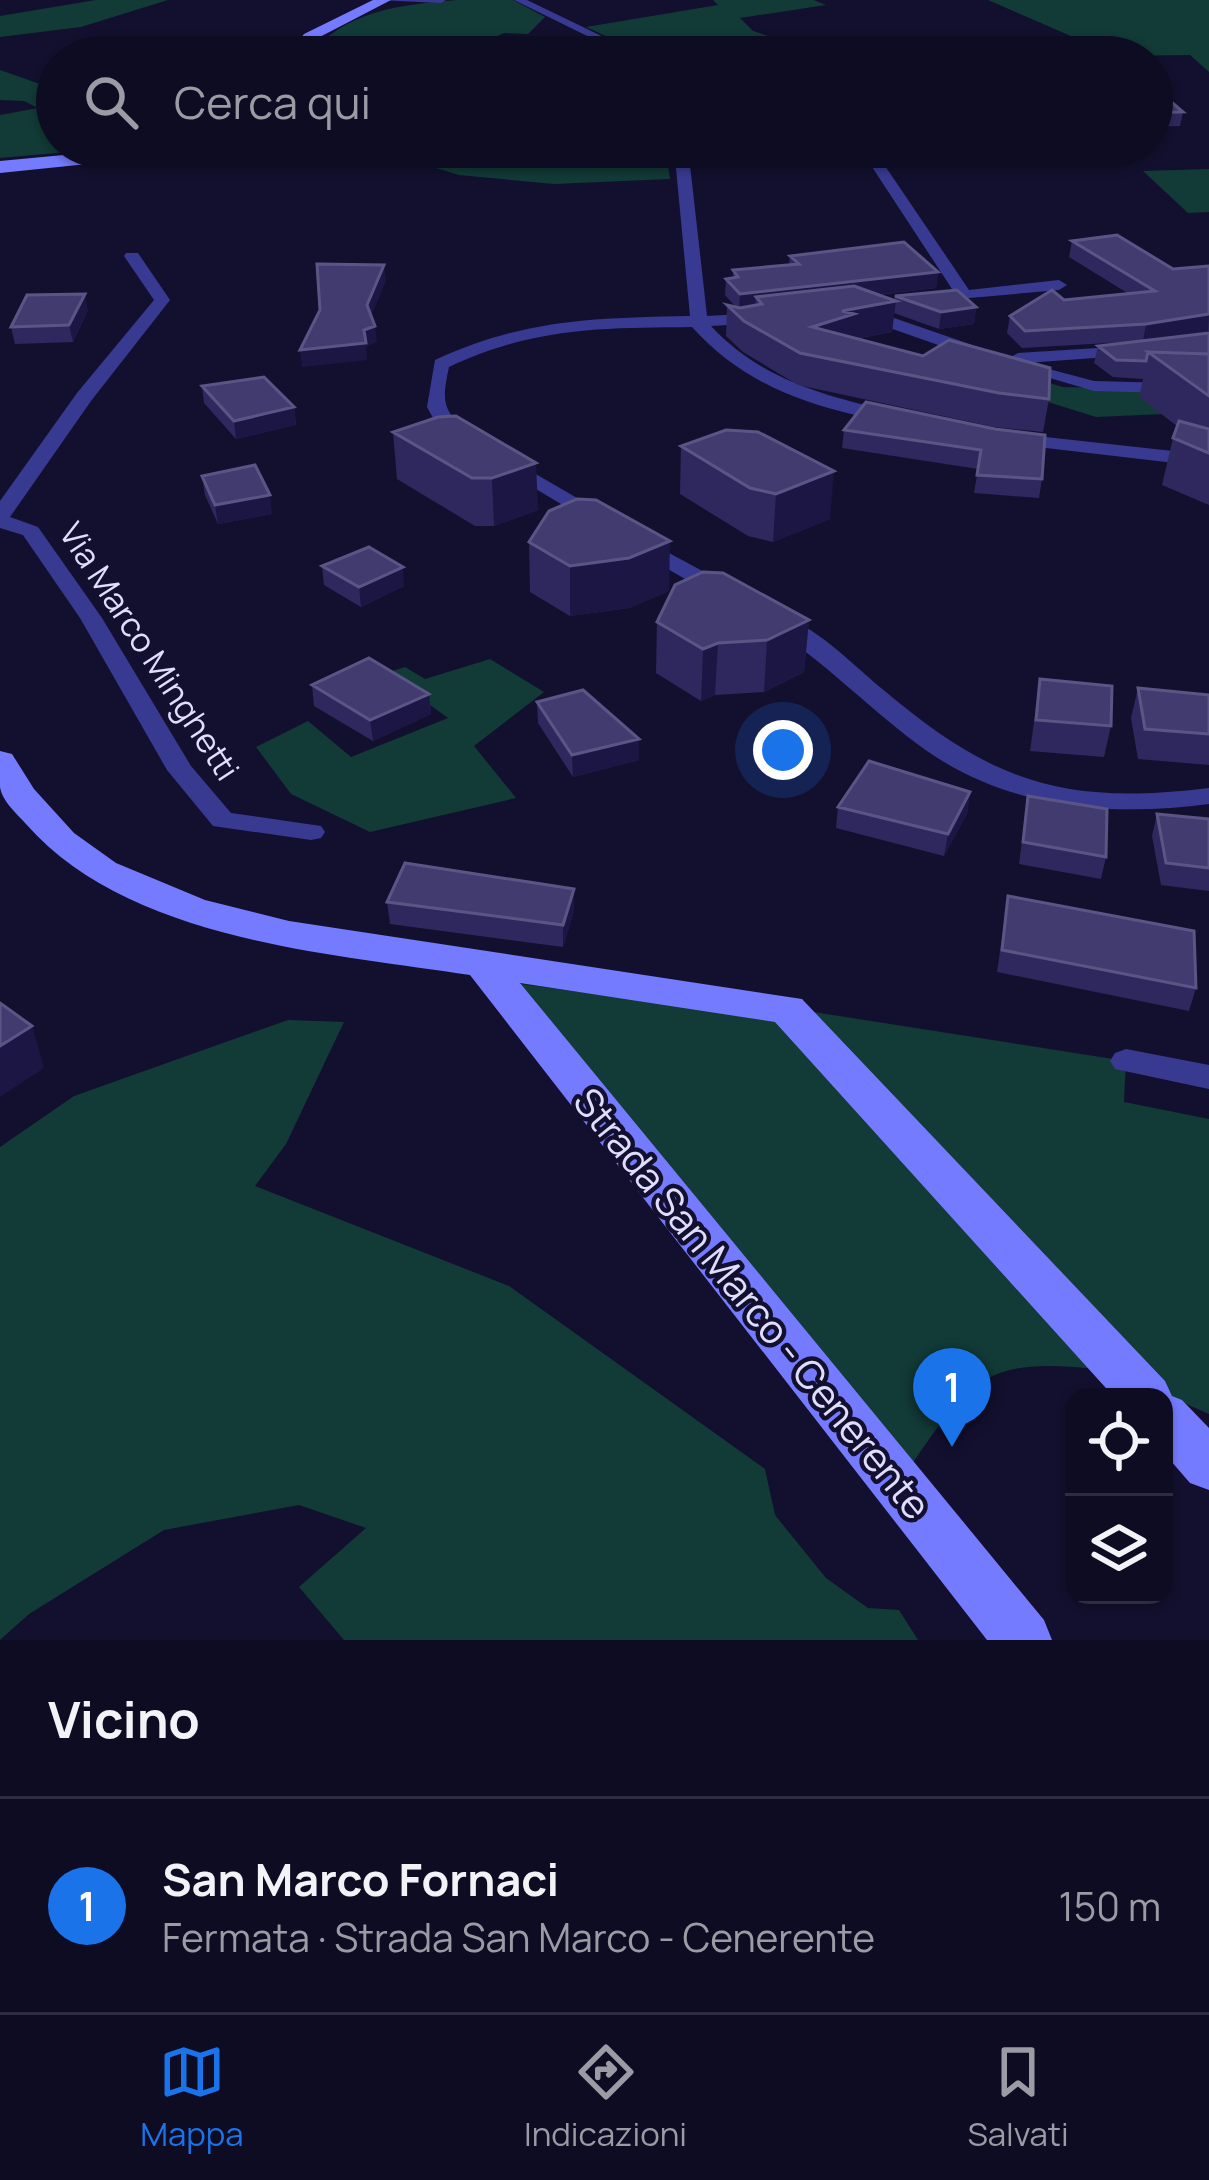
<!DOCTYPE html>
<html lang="it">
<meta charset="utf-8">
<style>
body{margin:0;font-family:Manrope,sans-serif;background:#17152b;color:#f1f3f6}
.controls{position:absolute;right:36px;bottom:36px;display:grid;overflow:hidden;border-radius:24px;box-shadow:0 3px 9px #0004}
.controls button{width:108px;height:108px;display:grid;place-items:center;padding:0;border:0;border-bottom:3px solid #2e2c41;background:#0e0c23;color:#f1f3f6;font:60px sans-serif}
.you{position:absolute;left:783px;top:750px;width:42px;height:42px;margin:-30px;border:9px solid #fff;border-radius:50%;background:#1a73e8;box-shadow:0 0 0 18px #1a73e833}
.badge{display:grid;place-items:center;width:78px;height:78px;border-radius:50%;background:#1a73e8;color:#fff;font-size:39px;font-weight:700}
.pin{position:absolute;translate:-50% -99px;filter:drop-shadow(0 3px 6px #0008)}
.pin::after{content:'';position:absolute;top:63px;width:42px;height:36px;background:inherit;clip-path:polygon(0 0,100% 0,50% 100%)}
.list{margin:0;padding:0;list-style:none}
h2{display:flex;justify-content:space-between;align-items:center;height:156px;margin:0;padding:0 48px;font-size:51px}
h2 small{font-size:39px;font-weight:400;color:#9b9ba6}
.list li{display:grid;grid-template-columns:78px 1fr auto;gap:36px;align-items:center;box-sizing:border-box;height:216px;padding:0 48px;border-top:3px solid #2e2c41}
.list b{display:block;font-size:45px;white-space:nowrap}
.list p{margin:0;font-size:39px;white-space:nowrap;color:#9b9ba6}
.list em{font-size:39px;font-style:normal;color:#9b9ba6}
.icon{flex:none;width:66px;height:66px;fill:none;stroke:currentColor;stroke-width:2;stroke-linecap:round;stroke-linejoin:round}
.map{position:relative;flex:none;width:1209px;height:1640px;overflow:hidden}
.search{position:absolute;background:#0e0c23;box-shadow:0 3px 9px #0004;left:36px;right:36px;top:36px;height:132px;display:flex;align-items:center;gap:30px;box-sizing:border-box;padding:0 42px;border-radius:66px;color:#9b9ba6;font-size:45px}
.sheet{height:372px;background:#0e0c23}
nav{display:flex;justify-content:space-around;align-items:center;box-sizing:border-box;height:168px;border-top:3px solid #2e2c41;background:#0e0c23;font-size:33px;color:#9b9ba6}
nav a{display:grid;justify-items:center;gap:6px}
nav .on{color:#1a73e8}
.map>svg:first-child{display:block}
.green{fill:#123a36}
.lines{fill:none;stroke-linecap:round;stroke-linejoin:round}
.street{fill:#383a92;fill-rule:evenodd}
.secondary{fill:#757bff;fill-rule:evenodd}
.wall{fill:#2f285e}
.shaded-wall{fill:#1c1644}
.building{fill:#423b6f;stroke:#5b5586;stroke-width:3}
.labels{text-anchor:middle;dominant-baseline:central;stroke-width:9;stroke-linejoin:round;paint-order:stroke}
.street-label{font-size:33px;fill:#e0deff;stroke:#13102f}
.near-street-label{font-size:39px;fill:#e0deff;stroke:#13102f}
</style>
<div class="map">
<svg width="1209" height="1640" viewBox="0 0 1209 1640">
<rect width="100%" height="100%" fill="#13102f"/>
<path class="green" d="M96,0H168L81,27L0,37V16Z
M457,0H513L545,17L528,34L504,33L462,51L464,57H307C346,10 399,5 457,0Z
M713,0H814L826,5L740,18L753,31L821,53L652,57L586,27L718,5Z
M988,0H1209V72L1190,55L1117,56Z
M0,70L57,90V104L43,109L57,112V147H122L0,158V115L38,108L24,101L0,100Z
M366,147H665L670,179L554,184L459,175Z
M1209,169V212L1188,213L1143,171Z
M955,356L1063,387L1209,391V412L1096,417L939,368Z
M490,659L544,692L474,746L516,798L370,832L291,794L256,747L308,721L351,757L448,718L386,673L405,667L425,679Z
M515,983L781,1020L1096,1369C986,1357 970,1379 910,1467Z
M807,1011L1126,1061L1124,1102L1209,1119V1414L1159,1392Z
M288,1020L344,1022L286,1144L255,1186L509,1286L765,1469L775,1515L826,1578L868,1608L899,1610L918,1640H344L299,1587L366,1528L299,1505L164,1530L29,1614L0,1640V1147L74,1096Z"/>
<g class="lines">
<path class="street" d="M379,0H446L441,3Z
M514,0H527L645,57H630Z
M674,147H688L707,316L761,313L769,318L761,323L711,326C763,382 830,397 902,414V422C886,424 871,419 855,415C791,400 737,377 692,327C601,328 534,327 449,367C440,408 445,411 474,438L464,444L438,427L427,407L435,360C524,319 594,318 690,316Z
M859,147H951L944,151L877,154L969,290L1059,280L1067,285L1059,290L924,302V296L954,292Z
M126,253H138L170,300L91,401L10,517L38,527L102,618L191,766L231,813L321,826L325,832L321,838L311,840L213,826L167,770L80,618L23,535L0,528V501L77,393L154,300L124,256Z
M859,306L987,350L990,354L975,358L853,315V307Z
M1129,346L1138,351L1135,355L1026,363L1094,381L1209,384V394L1094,391L1009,366L1013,362L1009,358L1018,353Z
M1010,433L1209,455V467L1003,443L1000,439Z
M508,458L610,517L613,521L610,525H596L501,468L498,464Z
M641,538L736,589L739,594L728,601L720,599L633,549L630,544Z
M777,614C815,625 851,663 881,688C992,782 1063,806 1209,788V804C1111,817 1011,809 927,751C872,712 826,662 769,626L766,621Z
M1126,1049L1209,1065V1089L1115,1069L1110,1061L1115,1053Z"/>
<path class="secondary" d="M373,0H391L314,40L302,57H286L304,34Z
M149,147H213L204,152L0,173V161Z
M0,751L12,754L34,789L74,833L116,863L205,900L289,921L802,999L1165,1381L1172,1396L1182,1400L1209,1428V1490L1190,1483L1164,1453V1397H1114L775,1022L520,983L1044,1620L1052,1640H987L470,975C326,953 128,940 26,824C17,814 2,801 0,787C0,776 0,762 0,751Z"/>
</g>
<path class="wall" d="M1152,102L1183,112L1180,126L1152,127Z
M1072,241L1173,269L1209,266V331L1143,341L1022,348L1007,333L1010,316L1064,300L1129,294L1069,257Z
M790,256L938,272L936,288L878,295L894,300L895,296L976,307L974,324L939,329L894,313L892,332L855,339L1049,399L1043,432L994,427L798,385L743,352L726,336L727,305L736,307L725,295L726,279L733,278V270L789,265Z
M88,310L73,342L15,344L11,327Z
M1209,333V505L1162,485L1173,438L1177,426L1139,397L1143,379L1113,377L1094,363L1098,346Z
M202,386L294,407L296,425L236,439L204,403Z
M438,417L538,510L494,526H475L397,479L393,432Z
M995,429L1042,479L1039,498L974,493L978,469L842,448L844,430Z
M681,446L830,519L773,542L748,536L680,494Z
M202,476L272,514L218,524L205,495Z
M529,542L669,591L629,608L570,616L530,592Z
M322,566L404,586L361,607L324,585Z
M809,620L804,672L764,692L715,695L701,701L656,673L657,622Z
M1040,679L1111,726L1104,757L1030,751Z
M312,685L429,694L431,714L373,741L314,706Z
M1138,688L1209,695V765L1138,759L1131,718Z
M537,702L639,760L573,777L538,723Z
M970,792L967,814L944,856L836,828L838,807Z
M1028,796L1106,857L1101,879L1019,864Z
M1157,814L1209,819V891L1161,885L1152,836Z
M574,889V911L563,947L390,924L387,902Z
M1008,896L1196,988L1189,1011L997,972Z"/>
<path class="shaded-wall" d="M384,265L386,281L369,321L367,305Z
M938,272L936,288L762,307V304L756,297L755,308L739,310L740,294Z
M85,294L88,310L73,342L69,325Z
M896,301L892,332L852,339L812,327L842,311Z
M976,307L974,324L939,329L941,312Z
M1209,314L1208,331L1143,341L1146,324Z
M375,326L377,342L366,347L367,360L302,367L300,350Z
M294,407L296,425L236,439L234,421Z
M536,463L538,510L494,526L492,478Z
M834,471L830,519L773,542L776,494Z
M270,495L272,514L218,524L215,505Z
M670,541L669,591L629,608L570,616V566Z
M403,567L404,586L361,607L359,587Z
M809,620L804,672L764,692L767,640Z
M718,643L715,695L701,701L703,649Z
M429,694L431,714L373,741L370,720Z
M639,739V760L573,777L572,755Z
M970,792L967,814L944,856L948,834Z
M574,889V911L563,947V925Z
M32,1026L44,1068L0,1097V1046Z"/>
<path class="building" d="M1169,100L1183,112L1152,113V102Z
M1117,235L1173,269L1209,266V314L1146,324L1025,331L1010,316L1052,290L1064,300L1155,291L1072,241Z
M904,242L938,272L740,294L726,279L738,277L733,270L799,264L790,256Z
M317,264L384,265L367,305L375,326L364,330L366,343L300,350L320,310Z
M854,286L896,301L842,311L854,314L812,327L923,356L949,340L1050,368L1049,399L999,393L800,353L744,321L727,305L740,308L762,304L756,297Z
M957,290L976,307L941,312L895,296Z
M85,294L69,325L11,327L27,295Z
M1209,333V354L1148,352L1146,361L1116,360L1098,346Z
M1148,352L1209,354V396Z
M264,377L294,407L234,421L202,386Z
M866,402L995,429L1045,435L1042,479L977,475L981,450L844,430Z
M456,416L536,463L492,478H472L393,432L438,417Z
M1179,421L1209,429V453L1173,438Z
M726,430L758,432L834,471L776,494L750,488L681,446Z
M255,465L270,495L215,505L202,476Z
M577,499L596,500L670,541L629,558L570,566L529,542L549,511Z
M369,547L403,567L359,587L322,566Z
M703,572L723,573L809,620L767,640L718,643L703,649L657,622L675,585Z
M369,658L429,694L370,720L312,685Z
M1040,679L1112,686L1111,726L1036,720Z
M1138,688L1209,695V734L1145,729Z
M583,690L639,739L572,755L537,702Z
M869,761L970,792L948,834L838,807Z
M1028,796L1107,809L1106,857L1023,842Z
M1157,814L1209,819V868L1166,863Z
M405,863L574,889L563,925L387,902Z
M1008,896L1194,931L1196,988L1002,950Z
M0,1003L32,1026L0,1046Z"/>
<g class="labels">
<g class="street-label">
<text transform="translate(150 651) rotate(57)">Via Marco Minghetti</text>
</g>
<g class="near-street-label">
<text transform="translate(753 1303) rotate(51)">Strada San Marco - Cenerente</text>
</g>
</g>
</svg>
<div class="controls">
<button><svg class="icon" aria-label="locate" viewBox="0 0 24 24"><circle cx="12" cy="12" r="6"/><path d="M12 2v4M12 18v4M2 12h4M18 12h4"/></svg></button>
<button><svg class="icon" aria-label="layers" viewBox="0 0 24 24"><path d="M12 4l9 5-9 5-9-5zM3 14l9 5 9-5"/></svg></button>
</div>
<div class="you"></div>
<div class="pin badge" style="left:952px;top:1447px">1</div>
<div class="search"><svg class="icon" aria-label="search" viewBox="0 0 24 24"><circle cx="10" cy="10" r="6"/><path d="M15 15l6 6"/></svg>Cerca qui</div>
</div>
<section class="sheet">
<h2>Vicino<small></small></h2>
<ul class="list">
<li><span class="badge">1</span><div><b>San Marco Fornaci</b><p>Fermata · Strada San Marco - Cenerente</p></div><em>150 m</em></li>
</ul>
</section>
<nav>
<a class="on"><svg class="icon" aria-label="map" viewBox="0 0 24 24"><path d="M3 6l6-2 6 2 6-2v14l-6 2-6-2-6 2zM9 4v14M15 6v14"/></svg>Mappa</a>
<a><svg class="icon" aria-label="directions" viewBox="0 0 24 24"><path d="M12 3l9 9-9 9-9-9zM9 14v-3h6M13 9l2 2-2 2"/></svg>Indicazioni</a>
<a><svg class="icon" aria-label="saved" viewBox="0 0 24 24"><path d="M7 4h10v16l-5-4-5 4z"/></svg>Salvati</a>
</nav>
